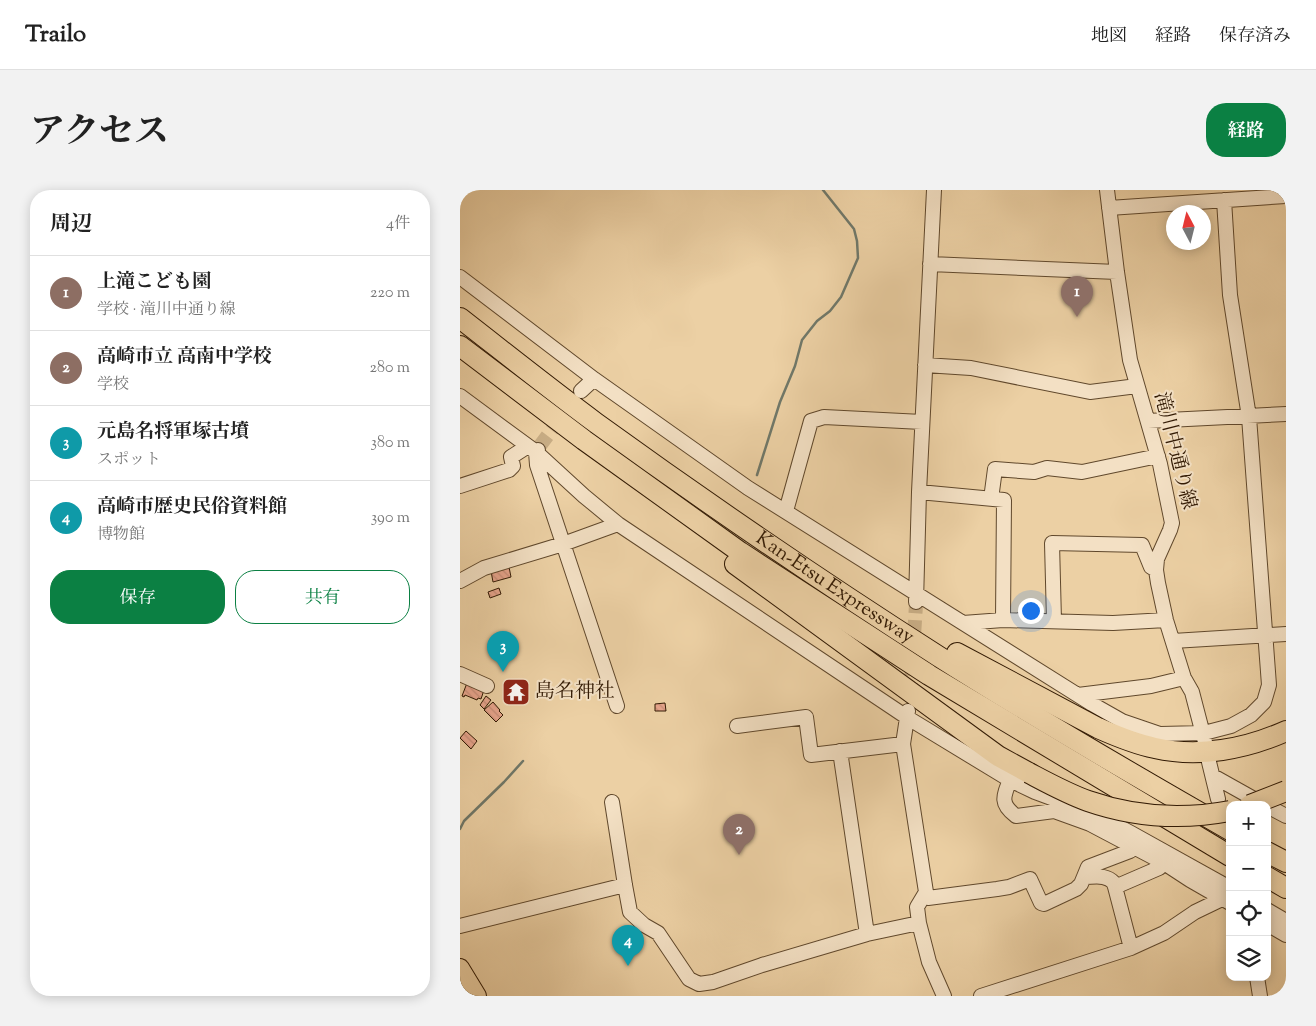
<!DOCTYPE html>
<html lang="ja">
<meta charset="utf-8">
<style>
body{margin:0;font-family:"Sorts Mill Goudy","Noto Serif JP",serif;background:#f2f2f2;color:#222}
.controls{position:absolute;right:15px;bottom:15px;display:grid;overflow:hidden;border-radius:10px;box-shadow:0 2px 12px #0003}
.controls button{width:45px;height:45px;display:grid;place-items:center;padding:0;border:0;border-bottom:1px solid #e0e0e0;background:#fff;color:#222;font:25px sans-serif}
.compass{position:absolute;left:706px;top:15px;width:45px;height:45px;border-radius:50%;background:#fff;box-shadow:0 2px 12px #0003;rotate:353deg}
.you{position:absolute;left:570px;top:420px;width:18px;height:18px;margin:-12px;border:4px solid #fff;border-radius:50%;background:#1a73e8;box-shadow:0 0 0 8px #1a73e833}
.badge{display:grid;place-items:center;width:32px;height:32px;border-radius:50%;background:#0b8043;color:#fff;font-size:16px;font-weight:700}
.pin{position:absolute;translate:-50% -41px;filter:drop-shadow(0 1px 2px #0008)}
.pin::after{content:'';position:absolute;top:26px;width:18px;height:15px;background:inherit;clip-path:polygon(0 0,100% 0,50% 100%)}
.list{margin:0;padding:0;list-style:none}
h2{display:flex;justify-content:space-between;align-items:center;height:65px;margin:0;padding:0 20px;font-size:21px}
h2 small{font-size:16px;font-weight:400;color:#767676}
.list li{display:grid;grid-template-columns:32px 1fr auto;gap:15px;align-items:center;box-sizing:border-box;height:75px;padding:0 20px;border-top:1px solid #e0e0e0}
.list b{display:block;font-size:19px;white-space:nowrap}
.list p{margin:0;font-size:16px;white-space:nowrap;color:#767676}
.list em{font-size:16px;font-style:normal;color:#767676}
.actions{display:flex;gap:10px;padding:15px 20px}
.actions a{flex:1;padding:11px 0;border:1px solid #0b8043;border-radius:20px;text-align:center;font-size:18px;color:#0b8043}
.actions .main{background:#0b8043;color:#fff}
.icon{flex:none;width:28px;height:28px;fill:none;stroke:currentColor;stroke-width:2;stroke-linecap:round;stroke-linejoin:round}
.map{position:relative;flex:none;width:826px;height:806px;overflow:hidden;border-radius:20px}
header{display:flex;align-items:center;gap:30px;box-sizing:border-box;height:70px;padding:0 25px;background:#fff;border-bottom:1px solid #e0e0e0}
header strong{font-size:24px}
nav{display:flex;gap:28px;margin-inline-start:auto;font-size:18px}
.intro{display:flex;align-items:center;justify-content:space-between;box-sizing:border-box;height:120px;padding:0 30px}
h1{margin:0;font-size:35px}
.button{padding:12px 22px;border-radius:20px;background:#0b8043;color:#fff;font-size:18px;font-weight:700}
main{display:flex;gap:30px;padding:0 30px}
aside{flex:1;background:#fff;border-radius:20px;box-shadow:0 2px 12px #0003}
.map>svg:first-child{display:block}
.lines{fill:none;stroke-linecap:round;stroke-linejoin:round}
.stream{stroke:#707869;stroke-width:2.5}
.building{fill:url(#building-back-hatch);stroke:#321a04}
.minor-tunnel{stroke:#c7ac84;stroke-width:14;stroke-dasharray:14 7;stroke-linecap:butt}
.minor-casing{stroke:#60482c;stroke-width:16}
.major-casing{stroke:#321a04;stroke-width:20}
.highway-casing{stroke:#321a04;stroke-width:22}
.minor{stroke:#f3e0c4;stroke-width:14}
.major{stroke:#ecd0a4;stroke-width:18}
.highway{stroke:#ecd0a4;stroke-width:20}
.highway-bridge-casing{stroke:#321a04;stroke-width:22;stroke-linecap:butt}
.highway-bridge{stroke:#ecd0a4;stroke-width:20}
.labels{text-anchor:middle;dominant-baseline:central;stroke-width:4;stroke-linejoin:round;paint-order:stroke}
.street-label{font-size:20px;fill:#321a04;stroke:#f3e0c4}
.poi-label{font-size:20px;fill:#321a04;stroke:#f3e0c4;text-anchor:start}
</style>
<header>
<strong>Trailo</strong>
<nav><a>地図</a><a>経路</a><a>保存済み</a></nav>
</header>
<div class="intro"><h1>アクセス</h1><a class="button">経路</a></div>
<main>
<aside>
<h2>周辺<small>4件</small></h2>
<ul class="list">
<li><span class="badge" style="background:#8d6e63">1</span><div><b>上滝こども園</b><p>学校 · 滝川中通り線</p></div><em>220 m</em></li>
<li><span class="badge" style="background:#8d6e63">2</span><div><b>高崎市立 高南中学校</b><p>学校</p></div><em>280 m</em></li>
<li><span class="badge" style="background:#0f9aa8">3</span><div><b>元島名将軍塚古墳</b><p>スポット</p></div><em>380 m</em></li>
<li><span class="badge" style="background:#0f9aa8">4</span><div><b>高崎市歴史民俗資料館</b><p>博物館</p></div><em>390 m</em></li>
</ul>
<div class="actions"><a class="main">保存</a><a>共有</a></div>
</aside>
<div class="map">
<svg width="826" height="806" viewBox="0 0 826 806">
<defs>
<pattern id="building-back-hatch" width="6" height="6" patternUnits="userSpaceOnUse" patternTransform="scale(1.25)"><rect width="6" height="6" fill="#e8a58d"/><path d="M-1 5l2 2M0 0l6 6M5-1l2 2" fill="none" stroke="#c78d78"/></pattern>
</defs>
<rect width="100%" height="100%" fill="#ecd0a4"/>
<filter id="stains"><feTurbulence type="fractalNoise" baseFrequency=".004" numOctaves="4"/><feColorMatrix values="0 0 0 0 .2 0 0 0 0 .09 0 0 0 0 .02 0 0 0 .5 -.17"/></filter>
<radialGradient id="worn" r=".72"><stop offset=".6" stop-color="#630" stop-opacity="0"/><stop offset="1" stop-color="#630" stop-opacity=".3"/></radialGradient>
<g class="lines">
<path class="stream" d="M297,285L320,212L335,176L342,150L357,131L370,121L381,107L398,68L397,51L394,39L363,0
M0,639L4,631L44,592L63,571"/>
</g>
<path class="building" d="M49,377L51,387L33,392L31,381Z
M39,398L41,404L30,408L28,402Z
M7,493L24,500L21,509L18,508L17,510L5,505L4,507L2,506Z
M48,497L58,503L56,507L45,504Z
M26,506L31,510L24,519L20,515Z
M33,512L40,520L39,521L43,525L36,532L24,520Z
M205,513L206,521H195V514Z
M6,541L17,551L11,559L0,548Z"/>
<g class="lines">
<path class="minor-tunnel" d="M79,257L104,224
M450,507L456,415"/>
<defs>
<path id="minor" d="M647,0L657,82L670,170L700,274L712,333L710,340L697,369L696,380L698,393L706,430L724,488L732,502L745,552
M649,18L826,6
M470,74L657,82
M0,87L134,189L288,298L632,514L662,531L700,544L744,543L771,536L791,525L804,512L809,495L789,227L770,105L764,10
M465,175L511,178L630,202L677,196
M121,201L134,189
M0,206L76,262L124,306L158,334L448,528L550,590L575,602L637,625L671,643L770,698
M688,231L826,224
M78,260L76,262L77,275L157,516
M0,296L49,280L53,276L51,267L68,256
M459,302L544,310L543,430
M531,309L535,279L574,282L587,278L622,282L698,266
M326,321L351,231L364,227L462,232
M0,391L24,378L103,354L158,334
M456,412L459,302L474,0
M594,431L592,353L682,355L691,377L696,380
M503,433L543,430L653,433L706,430
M713,451L826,444
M0,484L27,496
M618,505L691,496L724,488
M448,521L443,554L466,702L457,717L459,733L469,772L484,806
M277,536L346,527L351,565L443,554
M380,561L407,744
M749,572L758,609
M753,586L803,614
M550,590C543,607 540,614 556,626L594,621L630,634L704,673L730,690L770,713
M152,612L165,695L170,722L184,735L198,743L229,789L239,794L253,792L302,775L407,744L459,733
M807,616L826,626
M624,687C635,687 646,684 654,693L671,758
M655,697L699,678L704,673
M463,707L468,708L537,699L549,697L570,689L581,713L584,714L616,699L621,694L628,677L670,661L673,657
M807,720L826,731
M807,734L826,745
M0,736L165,695
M797,787L800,806
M521,806L671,758L704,743L735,722L762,709"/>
<path id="major" d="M0,778L17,806"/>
<g id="highway">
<path id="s1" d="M0,128C45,163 90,199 136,233C248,314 362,392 478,466C574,527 672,584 770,640"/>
<path d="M0,156L124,250L280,362L469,485L770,666"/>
<path d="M275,374L538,566L569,583"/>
<path d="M497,463L638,538C656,546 675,554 695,558C739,568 786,559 826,541"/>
<path d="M807,662L826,672"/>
<path d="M807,687L826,698"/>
</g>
</defs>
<use href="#minor" class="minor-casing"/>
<use href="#major" class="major-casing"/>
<use href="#highway" class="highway-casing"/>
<use href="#minor" class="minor"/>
<use href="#major" class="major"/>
<use href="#highway" class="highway"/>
<defs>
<path id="highway-bridge" d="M569,583C588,593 608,604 628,611C674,627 722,630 770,621
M790,615L826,601"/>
</defs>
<use href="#highway-bridge" class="highway-bridge-casing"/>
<use href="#highway-bridge" class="highway-bridge"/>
</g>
<defs>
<symbol id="temple-square" viewBox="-11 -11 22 22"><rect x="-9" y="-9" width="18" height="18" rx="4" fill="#8f2418" stroke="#f3e0c4"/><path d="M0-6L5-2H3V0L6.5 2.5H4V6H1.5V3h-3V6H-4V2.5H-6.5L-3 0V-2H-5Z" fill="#fff"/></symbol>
</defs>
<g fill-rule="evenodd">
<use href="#temple-square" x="40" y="486" width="32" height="32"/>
</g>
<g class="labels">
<g class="street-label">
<text transform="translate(714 261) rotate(76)">滝川中通り線</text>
<text stroke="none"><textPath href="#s1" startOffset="462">Kan-Etsu Expressway</textPath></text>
</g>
<g class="poi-label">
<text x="75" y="502">島名神社</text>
</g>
</g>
<rect width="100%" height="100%" filter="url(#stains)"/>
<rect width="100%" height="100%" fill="url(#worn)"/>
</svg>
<div class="controls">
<button>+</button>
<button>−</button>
<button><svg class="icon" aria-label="locate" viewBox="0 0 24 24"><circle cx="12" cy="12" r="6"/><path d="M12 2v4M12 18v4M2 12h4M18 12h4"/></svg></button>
<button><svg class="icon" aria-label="layers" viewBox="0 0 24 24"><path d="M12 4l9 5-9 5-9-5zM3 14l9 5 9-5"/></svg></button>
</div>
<svg class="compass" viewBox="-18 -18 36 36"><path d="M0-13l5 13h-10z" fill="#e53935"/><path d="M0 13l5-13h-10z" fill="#767676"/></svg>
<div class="you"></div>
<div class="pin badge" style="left:617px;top:127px;background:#8d6e63">1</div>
<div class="pin badge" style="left:279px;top:665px;background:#8d6e63">2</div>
<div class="pin badge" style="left:43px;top:482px;background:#0f9aa8">3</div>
<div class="pin badge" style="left:168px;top:776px;background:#0f9aa8">4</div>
</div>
</main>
